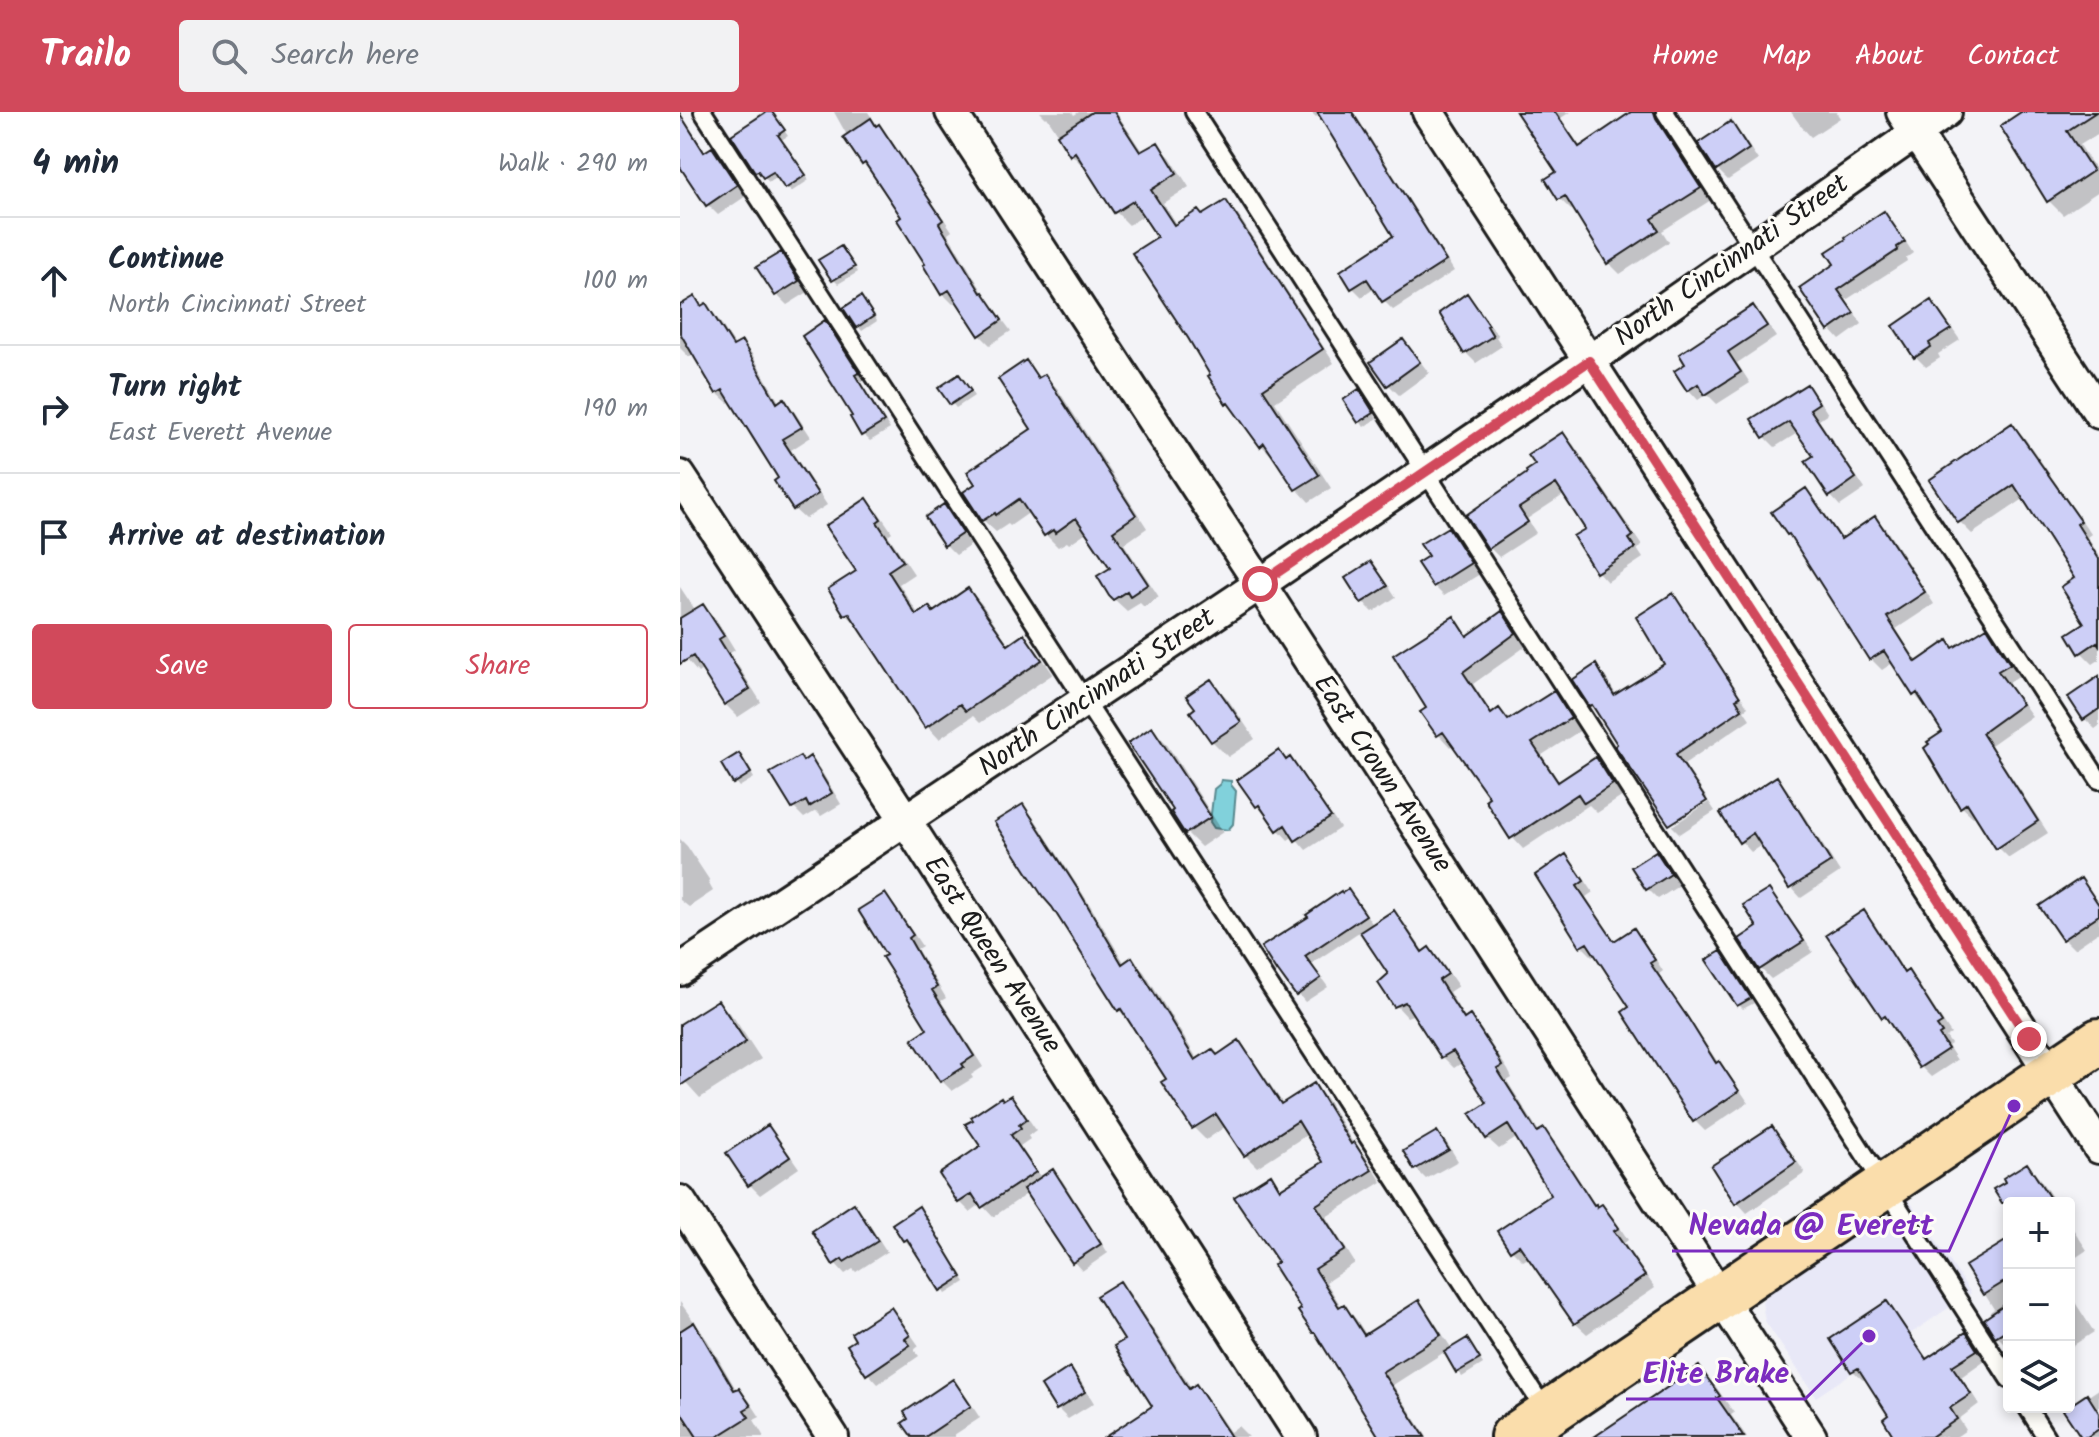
<!DOCTYPE html>
<meta charset="utf-8">
<style>
body{margin:0;font-family:Kalam,sans-serif;background:#f2f2f3;color:#1f2937}
.controls{position:absolute;right:24px;bottom:24px;display:grid;overflow:hidden;border-radius:8px;box-shadow:0 4px 12px #0003}
.controls button{width:72px;height:72px;display:grid;place-items:center;padding:0;border:0;border-bottom:2px solid #e0e1e3;background:#fff;color:#1f2937;font:40px sans-serif}
.stop{position:absolute;width:24px;height:24px;margin:-18px;border:6px solid #d1495b;border-radius:50%;background:#fff}
.stop.end{background:#d1495b;border-color:#fff;box-shadow:0 2px 8px #0008}
.list{margin:0;padding:0;list-style:none}
h2{display:flex;justify-content:space-between;align-items:center;height:104px;margin:0;padding:0 32px;font-size:34px}
h2 small{font-size:26px;font-weight:400;color:#747a83}
.list li{display:grid;grid-template-columns:52px 1fr auto;gap:24px;align-items:center;box-sizing:border-box;height:128px;padding:0 32px;border-top:2px solid #e0e1e3}
.list b{display:block;font-size:30px;white-space:nowrap}
.list p{margin:0;font-size:26px;white-space:nowrap;color:#747a83}
.list em{font-size:26px;font-style:normal;color:#747a83}
.actions{display:flex;gap:16px;padding:24px 32px}
.actions a{flex:1;padding:18px 0;border:2px solid #d1495b;border-radius:8px;text-align:center;font-size:28px;color:#d1495b}
.actions .main{background:#d1495b;color:#fff}
.icon{flex:none;width:44px;height:44px;fill:none;stroke:currentColor;stroke-width:2;stroke-linecap:round;stroke-linejoin:round}
.map{position:relative;flex:none;width:1419px;height:1325px;overflow:hidden}
header{display:flex;align-items:center;gap:48px;box-sizing:border-box;height:112px;padding:0 40px;background:#d1495b;color:#fff}
header strong{font-size:38px}
nav{display:flex;gap:44px;margin-inline-start:auto;font-size:28px}
.search{width:560px;height:72px;background:#f2f2f3;display:flex;align-items:center;gap:20px;box-sizing:border-box;padding:0 28px;border-radius:8px;color:#747a83;font-size:30px}
main{display:flex}
aside{flex:1;background:#fff}
.map>svg:first-child{display:block}
.built{fill:#e8e8f7}
.water{fill:#81d1db;stroke:#59898f;stroke-width:2}
.shadow{fill:#0003}
.building{fill:#cdcff7;stroke:#1c1c1c;stroke-width:2}
.lines{fill:none;stroke-linecap:round;stroke-linejoin:round}
.service-casing{stroke:#1c1c1c;stroke-width:22}
.minor-casing{stroke:#1c1c1c;stroke-width:36}
.primary-casing{stroke:#1c1c1c;stroke-width:50}
.service{stroke:#fdfcf7;stroke-width:16}
.minor{stroke:#fdfcf7;stroke-width:30}
.primary{stroke:#faddab;stroke-width:44}
.route{stroke:#d1495b;stroke-width:10}
.labels{text-anchor:middle;dominant-baseline:central;stroke-width:6;stroke-linejoin:round;paint-order:stroke}
.street-label{font-size:28px;fill:#1c1c1c;stroke:#fdfcf7}
.leader{fill:none;stroke:#7b2cbf;stroke-width:3}
.callout-dot{fill:#7b2cbf;stroke:#fdfcf7;stroke-width:3}
.callout-label{font-size:30px;text-anchor:middle;font-weight:bold;fill:#7b2cbf;stroke:#fdfcf7;stroke-width:6;stroke-linejoin:round;paint-order:stroke}
</style>
<header>
<strong>Trailo</strong>
<div class="search"><svg class="icon" aria-label="search" viewBox="0 0 24 24"><circle cx="10" cy="10" r="6"/><path d="M15 15l6 6"/></svg>Search here</div>
<nav><a>Home</a><a>Map</a><a>About</a><a>Contact</a></nav>
</header>
<main>
<aside>
<h2>4 min<small>Walk · 290 m</small></h2>
<ul class="list">
<li><svg class="icon" aria-label="ahead" viewBox="0 0 24 24"><path d="M12 20V5M6 11l6-6 6 6"/></svg><div><b>Continue</b><p>North Cincinnati Street</p></div><em>100 m</em></li>
<li><svg class="icon" aria-label="right" viewBox="0 0 24 24"><path d="M7 20v-9h11M14 6l5 5-5 5"/></svg><div><b>Turn right</b><p>East Everett Avenue</p></div><em>190 m</em></li>
<li><svg class="icon" aria-label="arrive" viewBox="0 0 24 24"><path d="M6 21V4h12l-3 4 3 4H6"/></svg><div><b>Arrive at destination</b></div></li>
</ul>
<div class="actions"><a class="main">Save</a><a>Share</a></div>
</aside>
<div class="map">
<svg width="1419" height="1325" viewBox="0 0 1419 1325">
<rect width="100%" height="100%" fill="#f3f3f7"/>
<filter id="ink" filterUnits="userSpaceOnUse"><feTurbulence type="fractalNoise" baseFrequency=".0125" numOctaves="2"/><feDisplacementMap in="SourceGraphic" scale="16" xChannelSelector="R" yChannelSelector="G"/><feConvolveMatrix kernelMatrix="1 2 1 2 8 2 1 2 1" color-interpolation-filters="sRGB"/></filter>
<g filter="url(#ink)">
<path class="built" d="M1227,1085L1291,1181L1136,1285L1085,1209L1082,1190L1090,1177Z"/>
<path class="water" d="M541,668L551,669V673L556,679L553,712L548,718L534,716L530,710L534,677L540,672Z"/>
<path class="shadow" d="M89,0L94,4L108,24L101,28L129,68L111,80L98,64L89,70L77,59Z
M154,0H188L198,15L209,25L272,119L268,122L307,187L331,219L310,233L300,223L278,189L273,192L263,182L224,106L194,62L183,52Z
M360,0H392L394,3L399,0H436L463,41L477,32L490,45L509,75L483,91L497,114L523,105L545,90L558,103L654,251L595,290L651,376L629,390L617,377L596,345L594,346L581,333L558,302L548,291L533,263L479,126L465,103L449,113L436,100L406,54L404,55L391,42L367,5L366,6Z
M631,0H673L675,2L774,159L713,198L704,189L695,176L682,185L673,176L716,125L640,2L636,5Z
M838,0H890L881,6L901,36L952,0H984L987,19L1031,88L982,119L989,130L940,162L929,151L895,95L891,98L880,87L868,68L878,61Z
M1111,0H1156L1160,6L1131,25L1121,14Z
M1345,0H1419V21L1400,33L1419,63V79L1383,103L1369,89Z
M0,1L26,41L32,37L42,48L66,84L38,103L28,93L0,53Z
M1050,12L1061,22L1078,48L1048,68L1038,58L1021,32Z
M1204,102L1214,112L1233,141L1226,146L1227,149L1166,188L1182,212L1160,228L1150,217L1156,153Z
M166,141L178,160L158,172L154,168Z
M101,143L111,153L128,180L107,193L97,183Z
M787,183L797,194L818,224L816,225L822,234L796,251L786,241L762,201Z
M15,187L23,195L26,193L36,204L56,235L62,231L72,242L100,292L104,289L114,299L131,325L111,338L147,393L125,407L114,397L101,366L52,288L48,291L37,281L14,242L9,245L0,236V196Z
M185,191L197,209L182,219L178,214Z
M1251,191L1261,201L1280,228L1258,242L1260,246L1246,255L1236,245L1216,214Z
M1073,196L1083,206L1096,225L1057,251L1070,271L1037,292L1027,282L1018,288L1008,277Z
M145,211L152,218L184,268L181,271L210,317L190,329L183,322Z
M723,229L733,240L749,261L719,283L708,272Z
M346,251L360,267L365,264L377,276L467,416L444,432L479,485L464,495L460,491L447,499L434,487L433,457L408,419L389,432L387,430L378,435L366,423L350,400L330,414L328,412L316,420L303,408L298,372L353,318Z
M283,269L294,284L276,296L272,291Z
M1127,275L1137,285L1148,302L1139,308L1185,377L1160,394L1150,383L1135,344L1119,320L1095,335L1085,325L1074,307Z
M684,285L697,306L684,315L666,288Z
M1332,313L1344,325L1411,422L1407,425L1419,443V548L1413,552L1401,540L1407,511L1397,467L1345,386L1292,422L1280,410Z
M883,322L893,332L962,434L957,437L963,446L927,470L918,460L895,425L908,417L885,382L847,407L856,421L819,445L810,436Z
M1126,379L1137,390L1163,428L1195,406L1206,417L1254,492L1216,517L1238,550L1268,531L1275,537L1306,518L1317,529L1340,563L1328,571L1352,604L1311,633L1368,721L1329,746L1318,735L1297,703L1293,705L1282,695L1265,620L1236,584L1247,577L1214,550L1202,558L1191,547L1116,430L1108,422Z
M187,389L199,401L212,420L208,423L234,462L219,472L239,503L253,502L288,479L301,491L330,534L344,525L356,537L373,562L300,611L293,604L259,627L247,614L179,515L166,502L179,459Z
M264,395L274,405L292,432L276,443L266,433Z
M767,417L778,428L800,462L764,484L754,474L751,445Z
M691,452L701,462L716,485L693,500L683,490Z
M0,475L16,499L23,494L36,507L55,538L50,541L81,590L58,605L45,592L23,557L18,561L0,540Z
M993,483L1002,493L1068,595L1064,598L1070,607L1004,652L1027,686L990,711L920,603L911,593L916,555L925,564L937,584L987,553Z
M822,502L833,513L846,534L793,572L813,603L829,610L873,582L885,593L901,618L862,643L880,671L916,648L927,659L943,684L917,701L909,693L843,737L832,725L812,686L774,632L770,635L759,623L743,600L749,596L774,506L790,525Z
M531,570L547,586L575,627L548,645L532,629L518,597Z
M1419,570V614L1415,617L1405,607L1390,586Z
M472,617L486,631L543,720L521,735L507,721L496,699Z
M130,647L140,657L161,692L141,704L136,699L124,706L114,696L124,651Z
M63,648L74,666L59,675L55,670Z
M610,648L620,658L660,716L626,738L614,724L608,728L577,694Z
M1097,667L1107,677L1160,760L1121,786L1111,775L1083,732L1071,740L1061,729Z
M1029,690L1035,699L1000,722L992,714Z
M342,694L354,706L410,793L445,852L452,848L464,860L518,948L537,945L558,931L570,943L604,993L634,974L646,986L675,1034L686,1045L702,1070L646,1105L675,1151L646,1170L662,1196L664,1195L676,1207L687,1224L738,1191L750,1203L772,1237L791,1233L803,1252L782,1265L766,1239L713,1273L747,1325H701L624,1197L601,1151L591,1065L603,1077L646,1051L628,1022L577,1055L565,1043L546,1014L526,1028L514,1016L484,971L489,967L451,910L439,898Z
M0,727L7,734L30,769L28,770L33,779L9,795L0,788Z
M976,741L986,752L1000,773L978,787L968,777L954,756Z
M886,745L896,755L913,780L906,785L936,830L954,819L964,829L983,859L979,862L1039,952L1049,962L1068,990L1025,1019L1014,1008L951,896L916,841L912,844L902,834Z
M1401,768L1419,791V820L1394,837L1384,827L1362,794Z
M668,779L676,787L693,813L713,800L725,812L744,840L749,837L760,848L778,874L769,880L786,908L790,905L801,917L828,958L832,966L827,969L860,1021L864,1019L875,1030L918,1097L922,1094L933,1105L948,1128L944,1131L975,1176L907,1222L895,1211L850,1145L843,1149L832,1138L820,1120L873,1084L838,1025L819,1037L807,1026L810,992L783,950L774,956L763,945L735,902L727,905L716,893L711,862L682,818L631,852L648,875L625,890L605,866Z
M1089,779L1099,790L1133,840L1091,867L1081,857L1062,828L1080,816Z
M205,784L215,794L242,834L237,837L266,886L261,889L303,955L291,963L293,966L272,979L262,969L235,927L249,918Z
M1183,801L1194,811L1226,862L1238,871L1271,922L1266,925L1271,932L1268,934L1277,948L1251,965L1241,955L1215,915L1203,905L1149,823Z
M1045,846L1074,891L1063,897L1059,893Z
M38,890L54,906L81,947L20,986L0,964V915Z
M331,986L341,996L356,1018L348,1024L350,1027L340,1034L362,1067L373,1060L382,1068L428,1141L402,1159L394,1150L348,1081L313,1105L301,1092L290,1100L280,1090L323,991Z
M88,1016L98,1026L119,1056L80,1083L70,1073L49,1042Z
M1092,1017L1102,1027L1125,1061L1067,1101L1057,1090Z
M757,1021L767,1031L778,1049L746,1067L736,1057L725,1040Z
M1347,1053L1359,1066L1376,1091H1329V1098L1316,1078Z
M174,1094L184,1104L207,1140L176,1160L173,1157L165,1162L155,1151Z
M243,1102L285,1170L266,1182L232,1131L229,1133L225,1128L214,1112Z
M1389,1111L1407,1138L1389,1150Z
M1329,1129V1236L1317,1224L1310,1200L1314,1197L1288,1155Z
M440,1171L451,1183L512,1277L516,1275L527,1286L550,1320L558,1314L569,1325H438L474,1294L447,1229Z
M1389,1181L1414,1220L1389,1236Z
M0,1190L28,1229L57,1279L59,1278L69,1288L80,1305L74,1308L84,1325H0V1321L3,1319L0,1315Z
M1207,1192L1217,1202L1248,1248L1285,1222L1295,1232L1305,1248L1281,1265L1299,1292L1279,1307L1286,1318L1276,1325H1217L1211,1304L1187,1266L1183,1268L1173,1259Z
M210,1197L221,1208L239,1234L234,1238L239,1244L198,1272L188,1261Z
M1019,1257L1034,1272L1054,1301L1051,1303L1067,1325H932Z
M389,1258L400,1268L414,1291L388,1307L378,1297Z
M273,1270L283,1280L300,1306L274,1323L275,1325H240Z
M1419,1277V1325H1403L1386,1299Z"/>
<path class="building" d="M86,0H92L105,18L98,23L126,63L105,77L93,60L83,66L78,59L75,60L51,23Z
M412,0H434L460,40L478,30L497,61L471,78L494,113L518,98L522,103L546,88L643,237L583,277L639,363L615,378L584,331L580,335L548,291L546,292L528,264L530,263L508,226L452,141L477,125L453,89L434,101L395,40L390,44L377,23Z
M637,0H672L766,149L702,190L687,167L671,177L660,159L713,124Z
M836,0H875L899,35L951,0H974L976,6L1021,76L972,107L979,118L927,152L885,84L878,88L865,67L876,60Z
M1341,0H1416L1387,19L1413,59L1367,90L1320,14Z
M0,2L24,40L32,35L57,73L26,94L0,55Z
M191,6L196,14L199,12L263,108L259,111L264,120L301,181L303,180L322,208L299,224L269,178L261,183L243,153L245,152L217,108L221,105L185,51L182,53L163,25Z
M1051,9L1069,37L1036,59L1018,31Z
M1204,99L1225,130L1217,135L1218,138L1158,178L1174,201L1148,219L1119,176L1154,152L1146,140L1166,127L1165,125Z
M161,134L175,155L152,169L138,148Z
M101,140L119,169L95,184L76,155Z
M787,181L809,213L807,214L813,224L784,242L759,201Z
M15,184L21,194L26,191L53,234L62,229L97,291L104,286L122,315L102,327L138,382L113,398L94,369L98,366L43,278L36,282L0,221V193Z
M181,184L194,204L176,216L163,196Z
M1251,188L1271,217L1249,231L1251,235L1234,246L1213,214Z
M1073,193L1087,214L1048,240L1061,260L1025,283L1018,272L1007,279L994,259L1005,252L999,242Z
M145,208L179,261L175,263L204,310L181,324L170,305L172,304L122,224Z
M723,227L740,250L707,274L690,250Z
M346,248L358,266L365,262L456,403L433,419L468,472L450,484L447,479L433,488L429,484L417,464L430,456L396,406L375,421L373,418L364,424L339,387L316,403L315,401L302,409L283,380L295,372L287,360L351,317L318,267Z
M279,262L291,279L270,293L258,276Z
M1127,272L1139,291L1130,297L1176,366L1149,385L1125,349L1133,344L1109,310L1083,326L1071,307Z
M679,277L694,301L678,311L663,288Z
M1332,311L1401,409L1397,412L1419,447V533L1417,530L1399,542L1387,522L1404,511L1381,475L1394,466L1334,373L1278,411L1249,368Z
M883,320L953,424L949,427L955,436L916,461L893,424L905,417L876,372L839,396L848,410L808,437L786,403L847,361L846,359L855,353L848,343Z
M1126,376L1161,427L1195,404L1245,480L1207,505L1236,550L1268,528L1273,536L1307,515L1330,552L1318,559L1342,592L1302,621L1358,709L1316,737L1287,691L1280,696L1244,636L1249,632L1247,630L1262,620L1237,581L1233,584L1204,539L1189,548L1109,422L1107,423L1091,400Z
M187,386L201,407L197,410L223,449L208,459L236,503L249,494L253,500L288,476L328,533L344,522L362,548L286,599L280,592L245,616L169,501L164,503L148,477L176,459L145,414Z
M264,392L283,421L264,434L245,405Z
M768,415L791,451L753,475L737,451L748,444L740,432Z
M691,449L708,474L681,491L665,466Z
M993,481L1060,585L1056,587L1062,597L996,642L1027,689L989,713L935,634L937,632L912,593L909,594L892,568L916,552L934,583L984,552L956,505Z
M23,492L44,524L39,527L70,577L44,593L13,544L0,552V506Z
M822,499L836,521L783,560L811,602L819,596L828,608L874,579L891,606L852,631L878,670L916,645L933,672L904,691L898,682L830,727L805,688L809,685L763,620L757,624L740,600L746,596L713,543L774,504L787,524Z
M1419,564V597L1403,608L1388,585Z
M531,567L561,610L531,630L510,600L515,596L506,584Z
M472,615L531,705L505,722L491,700L493,698L448,631Z
M599,638L606,648L610,645L651,705L615,729L605,713L597,719L579,693L576,695L557,668Z
M59,641L71,661L53,672L41,652Z
M120,644L123,649L130,644L152,681L129,695L126,689L112,697L90,661Z
M1097,664L1151,750L1109,777L1073,721L1059,731L1040,701Z
M343,692L399,779L442,852L452,845L515,948L532,937L537,943L559,928L601,992L634,971L671,1032L674,1030L692,1058L636,1093L665,1138L635,1157L659,1195L664,1192L684,1223L739,1188L761,1223L702,1260L745,1325H699L635,1221H633L618,1199L621,1197L593,1153L598,1150L554,1085L591,1062L600,1077L643,1050L618,1009L564,1044L536,1002L512,1017L481,970L486,967L441,897L438,899L372,795L363,785L314,710Z
M976,739L991,762L966,778L951,755Z
M886,742L904,769L897,774L934,829L954,816L975,848L970,851L1008,906L1036,951L1039,949L1059,979L1013,1010L942,900L949,895L907,831L900,835L855,763Z
M1401,766L1419,793V803L1382,828L1359,794Z
M668,777L686,803L625,844L641,866L616,884L597,858L596,859L581,835L628,805L626,803L661,779L662,781Z
M1089,777L1124,829L1079,858L1059,827L1077,815L1063,793Z
M205,781L233,823L229,826L257,875L252,878L294,944L282,952L284,955L260,970L232,927L247,917L202,845L206,843L178,798Z
M714,798L742,840L749,835L768,862L759,868L784,907L790,903L817,944L822,954L817,957L857,1020L864,1016L914,1093L916,1092L917,1095L922,1092L939,1116L934,1119L965,1164L894,1212L839,1133L830,1139L817,1119L871,1083L828,1013L806,1027L790,1002L807,991L773,939L761,946L725,890L714,895L698,871L708,862L680,820Z
M1184,798L1224,861L1228,858L1262,911L1257,914L1262,921L1259,923L1268,937L1239,956L1205,904L1202,906L1146,823Z
M1041,839L1071,886L1057,894L1026,848Z
M38,888L66,930L0,974V912Z
M331,983L347,1007L339,1013L341,1016L331,1023L356,1060L301,1096L292,1082L278,1091L259,1062L300,1034L285,1012L293,1008L291,1005L321,985L323,988Z
M88,1013L110,1045L68,1074L46,1041Z
M1092,1014L1116,1050L1055,1092L1031,1054Z
M757,1019L769,1038L734,1058L723,1039Z
M1347,1051L1373,1091H1322L1313,1077L1325,1070L1323,1066Z
M373,1057L421,1132L392,1151L343,1077Z
M174,1091L198,1129L164,1150L162,1147L153,1153L132,1119Z
M239,1094L282,1165L260,1179L227,1127L223,1129L212,1112Z
M1329,1127V1167L1303,1183L1285,1154Z
M440,1169L509,1277L516,1272L551,1325H425L472,1294L434,1234L444,1228L416,1184Z
M1207,1189L1246,1247L1286,1220L1297,1238L1272,1254L1291,1282L1270,1296L1277,1307L1251,1325H1214L1203,1307L1208,1303L1178,1256L1171,1260L1150,1227Z
M1329,1190V1216L1315,1225L1304,1207Z
M211,1195L230,1223L225,1227L230,1233L186,1263L167,1233L175,1228L171,1221Z
M14,1210L54,1278L59,1276L71,1294L64,1298L69,1305L37,1325H17L0,1299V1219Z
M787,1226L800,1247L776,1261L764,1240Z
M1019,1254L1040,1284L1037,1286L1064,1325H914Z
M390,1255L405,1280L376,1298L361,1274Z
M273,1267L291,1294L245,1325H232L222,1311L228,1307L224,1300Z
M1407,1282L1419,1301V1317L1407,1325H1401L1383,1298Z"/>
<g class="lines">
<defs>
<path id="service" d="M23,0L867,1301
M514,0L1329,1267
M985,0L1419,668
M1347,1295L1366,1325"/>
<path id="minor" d="M271,0L580,472L1131,1325
M748,0L1419,1036
M1222,0L1419,301
M0,364L226,709L621,1325
M0,858L580,472L909,249L1266,0
M0,1089L153,1325"/>
<path id="primary" d="M833,1325L1419,929"/>
</defs>
<use href="#service" class="service-casing"/>
<use href="#minor" class="minor-casing"/>
<use href="#primary" class="primary-casing"/>
<use href="#service" class="service"/>
<use href="#minor" class="minor"/>
<use href="#primary" class="primary"/>
</g>
</g>
<g class="lines" filter="url(#ink)">
<path class="route" d="M580,472L909,249L1349,927"/>
</g>
<g class="labels">
<g class="street-label">
<text transform="translate(1052 149) rotate(-35)">North Cincinnati Street</text>
<text transform="translate(417 581) rotate(-34)">North Cincinnati Street</text>
<text transform="translate(702 662) rotate(57)">East Crown Avenue</text>
<text transform="translate(312 843) rotate(57)">East Queen Avenue</text>
</g>
</g>
<path class="leader" d="M1334 994L1269 1139H992M1189 1224L1125 1287H946"/>
<g class="callout-dot">
<circle cx="1334" cy="994" r="8"/>
<circle cx="1189" cy="1224" r="8"/>
</g>
<g class="callout-label">
<text x="1131" y="1123">Nevada @ Everett</text>
<text x="1036" y="1271">Elite Brake</text>
</g>
</svg>
<div class="controls">
<button>+</button>
<button>−</button>
<button><svg class="icon" aria-label="layers" viewBox="0 0 24 24"><path d="M12 4l9 5-9 5-9-5zM3 14l9 5 9-5"/></svg></button>
</div>
<div class="stop" style="left:580px;top:472px"></div>
<div class="stop end" style="left:1349px;top:927px"></div>
</div>
</main>
